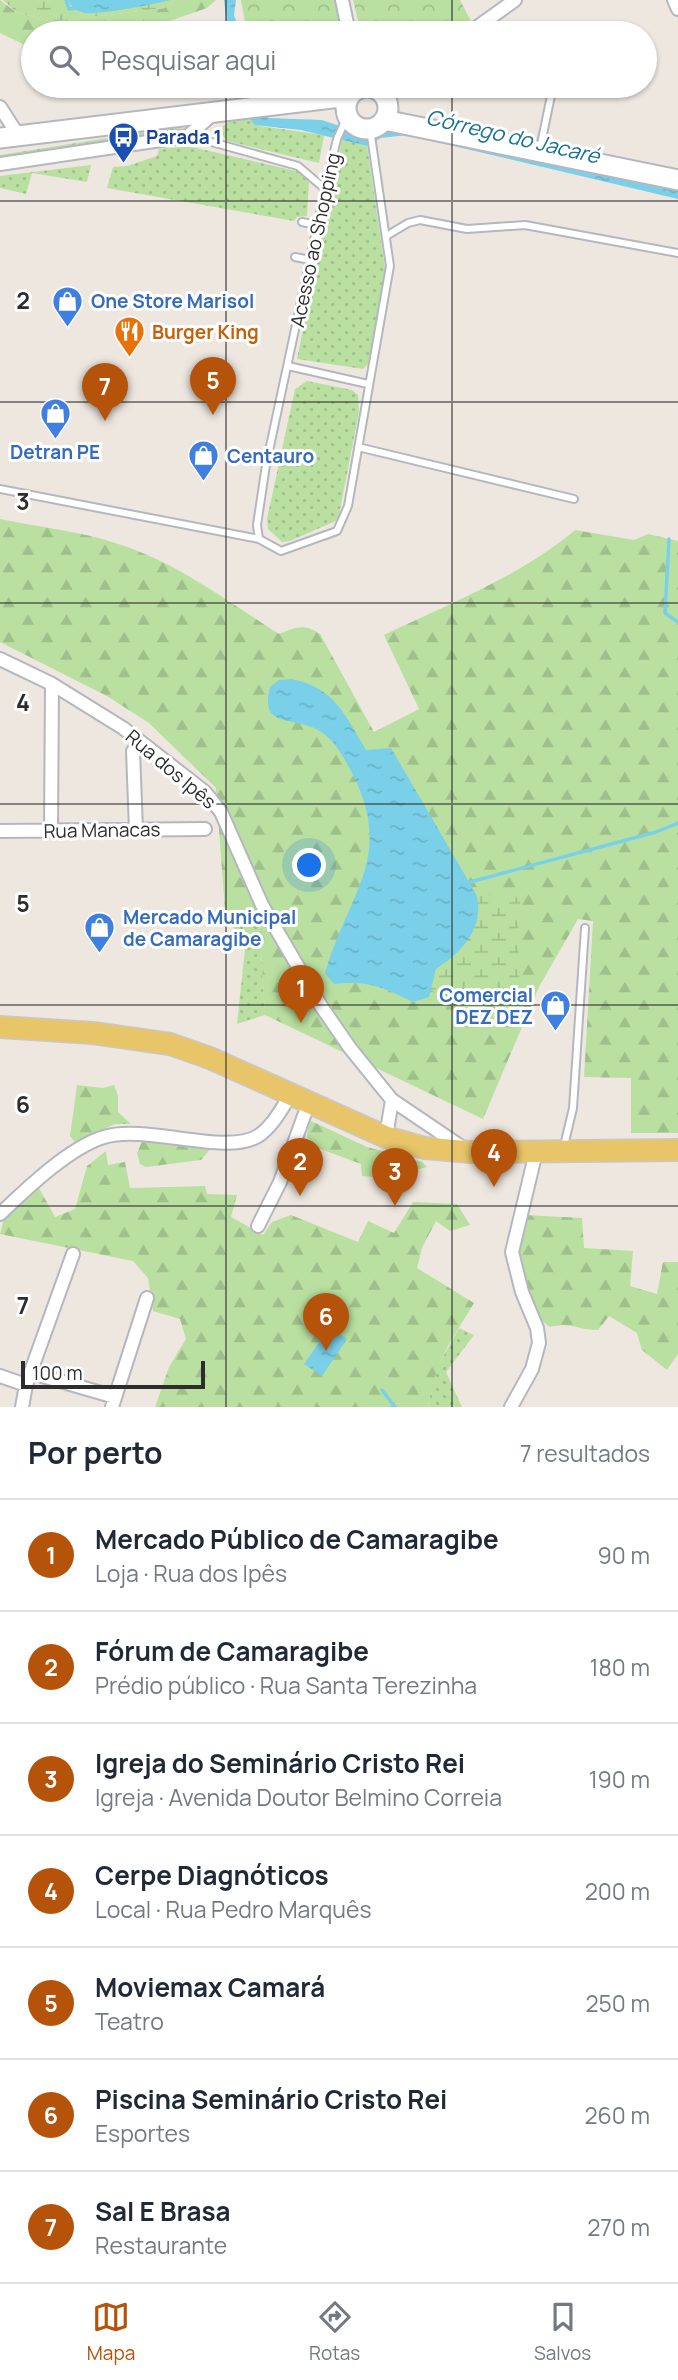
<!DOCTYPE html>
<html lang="pt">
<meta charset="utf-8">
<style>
body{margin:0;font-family:Manrope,sans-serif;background:#f2f2f3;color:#1f2937}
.scale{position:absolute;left:21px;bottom:18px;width:184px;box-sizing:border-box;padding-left:7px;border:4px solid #2d2d2d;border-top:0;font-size:19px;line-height:24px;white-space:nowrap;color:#2d2d2d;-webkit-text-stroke:5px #fff;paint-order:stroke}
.you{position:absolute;left:310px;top:866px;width:24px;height:24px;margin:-18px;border:5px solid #fff;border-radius:50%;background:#1a73e8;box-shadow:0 0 0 10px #1a73e833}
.badge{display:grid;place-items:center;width:46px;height:46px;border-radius:50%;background:#b45309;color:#fff;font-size:23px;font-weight:700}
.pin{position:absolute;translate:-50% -58px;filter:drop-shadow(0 2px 4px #0008)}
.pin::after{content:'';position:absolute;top:37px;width:24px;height:21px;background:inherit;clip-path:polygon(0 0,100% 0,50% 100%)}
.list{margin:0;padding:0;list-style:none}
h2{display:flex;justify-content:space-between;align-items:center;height:91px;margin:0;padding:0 28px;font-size:30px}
h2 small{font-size:23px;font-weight:400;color:#747a83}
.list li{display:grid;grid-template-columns:46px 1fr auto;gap:21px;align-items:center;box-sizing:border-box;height:112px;padding:0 28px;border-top:2px solid #e0e1e3}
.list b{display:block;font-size:26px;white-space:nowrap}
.list p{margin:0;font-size:23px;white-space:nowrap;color:#747a83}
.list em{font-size:23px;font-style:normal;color:#747a83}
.icon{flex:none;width:38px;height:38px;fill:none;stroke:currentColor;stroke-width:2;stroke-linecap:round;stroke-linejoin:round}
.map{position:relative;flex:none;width:678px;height:1407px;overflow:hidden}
.search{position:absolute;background:#fff;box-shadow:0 2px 5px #0004;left:21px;right:21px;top:21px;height:77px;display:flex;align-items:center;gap:18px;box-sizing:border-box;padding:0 24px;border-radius:38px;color:#747a83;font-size:26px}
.sheet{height:875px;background:#fff}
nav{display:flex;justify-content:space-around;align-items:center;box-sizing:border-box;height:98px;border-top:2px solid #e0e1e3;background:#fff;font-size:19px;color:#747a83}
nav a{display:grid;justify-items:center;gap:4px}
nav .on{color:#b45309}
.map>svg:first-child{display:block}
.grass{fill:url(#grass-dots)}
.forest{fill:url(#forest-firs)}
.wetland{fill:url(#wetland-marsh)}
.park{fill:url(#park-crowns)}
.water{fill:url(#water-ripples)}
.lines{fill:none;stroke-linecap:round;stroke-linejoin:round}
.stream{stroke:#7ad0e8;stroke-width:3.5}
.lane-casing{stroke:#b4b7bf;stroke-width:10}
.street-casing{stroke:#b4b7bf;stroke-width:16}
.secondary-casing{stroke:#b4b7bf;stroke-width:23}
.primary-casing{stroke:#c8c8c8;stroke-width:24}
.lane{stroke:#fff;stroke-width:6}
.street{stroke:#fff;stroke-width:12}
.secondary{stroke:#fff;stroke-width:19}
.primary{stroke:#e9c56a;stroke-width:21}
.grid{fill:none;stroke:#2d2d2d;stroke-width:2;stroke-opacity:0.55}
.labels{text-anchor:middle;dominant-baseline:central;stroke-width:6;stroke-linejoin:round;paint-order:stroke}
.transit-label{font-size:19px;font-weight:bold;fill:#164399;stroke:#fff;text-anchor:start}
.street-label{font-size:19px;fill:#2d2d2d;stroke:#fff}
.shop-label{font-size:19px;font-weight:bold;fill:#366cbe;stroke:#fff;text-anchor:start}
.food-label{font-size:19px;font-weight:bold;fill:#c56008;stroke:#fff;text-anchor:start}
.water-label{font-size:21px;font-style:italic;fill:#167198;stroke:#fff}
.grid-label{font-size:23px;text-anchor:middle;font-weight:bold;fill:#2d2d2d;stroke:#fff;stroke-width:6;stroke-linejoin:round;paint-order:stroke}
</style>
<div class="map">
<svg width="678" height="1407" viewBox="0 0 678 1407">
<defs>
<pattern id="grass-dots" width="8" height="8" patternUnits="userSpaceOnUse" patternTransform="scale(1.75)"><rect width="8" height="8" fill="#b9e0a0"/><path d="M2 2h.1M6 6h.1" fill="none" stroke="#9fc08a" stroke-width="1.8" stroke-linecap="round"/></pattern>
<pattern id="forest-firs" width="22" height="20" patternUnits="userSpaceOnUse" patternTransform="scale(1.75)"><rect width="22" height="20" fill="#b9e0a0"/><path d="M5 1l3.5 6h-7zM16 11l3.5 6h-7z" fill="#9fc08a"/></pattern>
<pattern id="wetland-marsh" width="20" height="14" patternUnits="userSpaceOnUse" patternTransform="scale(1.75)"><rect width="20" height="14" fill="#b9e0a0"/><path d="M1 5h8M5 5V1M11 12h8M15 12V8" fill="none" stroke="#9fc08a"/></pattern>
<pattern id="park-crowns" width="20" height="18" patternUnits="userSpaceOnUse" patternTransform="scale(1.75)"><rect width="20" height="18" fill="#b9e0a0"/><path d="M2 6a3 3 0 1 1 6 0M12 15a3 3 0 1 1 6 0" fill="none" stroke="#9fc08a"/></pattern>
<pattern id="water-ripples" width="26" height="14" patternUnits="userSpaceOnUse" patternTransform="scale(1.75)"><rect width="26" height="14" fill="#7ad0e8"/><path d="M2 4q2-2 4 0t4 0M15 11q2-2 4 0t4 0" fill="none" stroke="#6ab3c7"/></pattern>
</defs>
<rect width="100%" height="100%" fill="#ede7e0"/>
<path class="grass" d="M234,118H248L260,126L324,135L319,163L227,141L222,135L223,126Z
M183,126L179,130L0,159V155Z
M342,140L367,146L386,276L368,364L363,369L297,359Z
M181,147H192L300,172L309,182L307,216L297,217L294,221L107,188L113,167L127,166L157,156L159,149Z
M91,165L87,182L32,173L26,194L0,188V176Z
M307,381L352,390L358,395L359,412L338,520L290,541L282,542L268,529L267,519L295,389Z
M225,911L259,917L265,1015L237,1024L246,940L222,917Z
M459,1328L474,1335L446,1372L462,1407H428L434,1373Z"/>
<path class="forest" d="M0,0L16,12L52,22L164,8L175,0H216L207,8L135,33H33V49L0,33Z
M0,519C38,527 79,531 115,543C175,561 227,601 279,634C295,627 305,623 320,634L374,732L419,709L384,635C449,604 519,577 575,530L634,540L648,534L678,541V1133H631V1078L584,1077L593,921L578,919L539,987L483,1119L265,1015L259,918L225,911L216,788L149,723L107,696L0,642Z
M77,1085L103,1088L114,1085L118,1096V1112L131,1124H115L75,1142L70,1136Z
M309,1120L367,1147L422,1162L427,1167L386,1178L362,1176L361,1164L318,1148L307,1137Z
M143,1139L212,1147L201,1160L146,1167L140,1164L137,1153Z
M106,1151L108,1165L125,1162L130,1188L205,1186L207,1194L237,1195L231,1217L263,1235L272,1222L291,1215L358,1242L368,1221L394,1233L413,1202L457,1204L470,1225L450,1231L436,1221L422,1248L417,1268L474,1303C450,1343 436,1359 428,1407H155L169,1367L186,1339L180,1319L153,1311L148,1278L133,1261L0,1234L5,1215L39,1188L55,1217L75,1209L87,1166Z
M525,1215L582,1218L584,1248L633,1251L630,1286L657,1294L663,1262H678V1354L667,1370L642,1350L637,1333L609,1316L598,1330C577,1330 572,1322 550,1327L538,1318L512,1252Z"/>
<path class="wetland" d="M3,0H175L164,8L52,22L16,12Z
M476,894L521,898C515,929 521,958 519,990C487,1016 464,1005 430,990L436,969C461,954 485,924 476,894Z"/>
<path class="park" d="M241,0H340L347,33H247Z
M353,0H460L474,27L465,33H361Z
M257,86H348L258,91Z"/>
<path class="water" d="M68,0H170C158,4 96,15 86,13C78,12 71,7 68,0Z
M224,0H236L234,15L240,33H228Z
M230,86H243L262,115L269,118L322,120L366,135L406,129L678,191V199L407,135L381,138L367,146L301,130L255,125L237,104Z
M292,679C335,688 345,715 366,750L391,748L476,894C486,926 462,953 436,969L429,997L413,1002C383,987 368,980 334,984L325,973C350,888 399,854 346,762C338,748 330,735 314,728C289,717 260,727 270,687L279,680Z
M330,1327L347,1339L322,1376L304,1364Z"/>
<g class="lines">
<path class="stream" d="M66,0L69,9L79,8
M669,539L665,613L678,622
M470,882L656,832L678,823
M382,1390L395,1407"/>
<defs>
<path id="lane" d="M608,86L630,90
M347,117L337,139L325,189L266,465L257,525L259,539L281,551L337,531L348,506L390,266L370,129
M190,136L298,166L325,189
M540,149L553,86
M302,222L317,225
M388,235L408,223L420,220L467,229L525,225L678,253
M295,257L310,260
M288,366L368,384
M358,447L574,499
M0,489L259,539
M564,1146L573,1108L585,928"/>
<path id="street" d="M342,0L349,33
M674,0L678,9
M469,33L515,0
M359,86L360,88
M383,94L395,86
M0,107L18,135
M0,164L188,136L216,111
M0,659L52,684L123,728L205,792L221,812L262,905L321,1006L350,1048L392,1100L460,1146
M133,751L136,830
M0,831L205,829
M51,831L52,684
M386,1137L392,1100
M0,1214C26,1189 70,1147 104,1137C147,1124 225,1156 258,1136C273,1126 282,1108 291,1094
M258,1226L280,1182L309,1102
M32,1373L115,1397
M0,1376L26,1385
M22,1407L26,1385L73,1254
M112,1407L147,1298
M511,1407L532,1369L539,1343L537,1328L522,1292L512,1252L536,1152"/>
<path id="secondary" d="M346 108a21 21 0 1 1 42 0a21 21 0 1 1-42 0Z
M384,120L678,180
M0,138L349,96"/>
<path id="primary" d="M0,1027L93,1033L170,1044L210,1058L386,1137L425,1148L471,1152L678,1150"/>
</defs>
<use href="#lane" class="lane-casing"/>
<use href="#street" class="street-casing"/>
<use href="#secondary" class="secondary-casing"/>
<use href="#primary" class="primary-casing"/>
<use href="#lane" class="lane"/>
<use href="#street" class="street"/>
<use href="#secondary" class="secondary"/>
<use href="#primary" class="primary"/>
</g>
<path class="grid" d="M226,0V33M452,0V33M226,86V1407M452,86V1407M0,201H678M0,402H678M0,603H678M0,804H678M0,1005H678M0,1206H678"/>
<defs>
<symbol id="bus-pin" viewBox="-11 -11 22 30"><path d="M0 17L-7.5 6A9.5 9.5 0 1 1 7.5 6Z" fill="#1a4fb4" stroke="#fff"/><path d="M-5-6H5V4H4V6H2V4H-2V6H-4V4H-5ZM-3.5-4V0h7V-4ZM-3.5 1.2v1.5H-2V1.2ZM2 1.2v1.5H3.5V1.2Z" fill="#fff"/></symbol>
<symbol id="shop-pin" viewBox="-11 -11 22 30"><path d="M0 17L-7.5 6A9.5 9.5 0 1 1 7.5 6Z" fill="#3f7fe0" stroke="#fff"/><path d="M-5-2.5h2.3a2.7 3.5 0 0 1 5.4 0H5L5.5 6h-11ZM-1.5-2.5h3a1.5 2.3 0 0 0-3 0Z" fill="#fff"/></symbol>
<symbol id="restaurant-pin" viewBox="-11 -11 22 30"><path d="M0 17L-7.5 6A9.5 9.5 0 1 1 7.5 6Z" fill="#e8710a" stroke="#fff"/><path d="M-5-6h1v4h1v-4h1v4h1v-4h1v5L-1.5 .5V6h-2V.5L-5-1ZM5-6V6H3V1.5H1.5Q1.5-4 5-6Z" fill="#fff"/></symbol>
</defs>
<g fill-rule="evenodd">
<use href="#bus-pin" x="106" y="120" width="35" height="47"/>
<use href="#shop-pin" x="50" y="284" width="35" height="47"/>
<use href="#restaurant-pin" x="112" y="314" width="35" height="47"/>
<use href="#shop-pin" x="38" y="396" width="35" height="47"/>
<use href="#shop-pin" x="186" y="438" width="35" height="47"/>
<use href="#shop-pin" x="82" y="910" width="35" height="47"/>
<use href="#shop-pin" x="538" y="988" width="35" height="47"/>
</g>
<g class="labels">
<g class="transit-label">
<text x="146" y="137">Parada 1</text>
</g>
<g class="street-label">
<text transform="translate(315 240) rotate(-78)">Acesso ao Shopping</text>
<text transform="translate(171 769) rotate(40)">Rua dos Ipês</text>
<text transform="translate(102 830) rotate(-1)">Rua Manacas</text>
</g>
<g class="shop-label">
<text x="91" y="301">One Store Marisol</text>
<text x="55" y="452" text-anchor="middle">Detran PE</text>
<text x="227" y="456">Centauro</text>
<text x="123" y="917">Mercado Municipal<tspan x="123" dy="22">de Camaragibe</tspan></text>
<text x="533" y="995" text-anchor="end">Comercial<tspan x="533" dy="22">DEZ DEZ</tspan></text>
</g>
<g class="food-label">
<text x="152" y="332">Burger King</text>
</g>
<g class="water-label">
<text transform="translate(513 136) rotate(13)">Córrego do Jacaré</text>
</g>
</g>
<g class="grid-label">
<text x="23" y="309">2</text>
<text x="23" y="510">3</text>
<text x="23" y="711">4</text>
<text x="23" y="912">5</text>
<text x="23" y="1113">6</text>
<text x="23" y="1314">7</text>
</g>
</svg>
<div class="scale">100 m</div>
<div class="you"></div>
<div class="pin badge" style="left:301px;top:1023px">1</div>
<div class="pin badge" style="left:300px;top:1196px">2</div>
<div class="pin badge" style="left:395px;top:1206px">3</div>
<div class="pin badge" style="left:494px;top:1187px">4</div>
<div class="pin badge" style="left:213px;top:415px">5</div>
<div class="pin badge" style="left:326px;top:1351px">6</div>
<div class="pin badge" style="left:105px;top:421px">7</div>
<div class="search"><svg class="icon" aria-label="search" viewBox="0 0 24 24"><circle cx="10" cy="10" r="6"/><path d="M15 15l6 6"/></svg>Pesquisar aqui</div>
</div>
<section class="sheet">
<h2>Por perto<small>7 resultados</small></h2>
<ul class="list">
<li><span class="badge">1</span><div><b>Mercado Público de Camaragibe</b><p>Loja · Rua dos Ipês</p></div><em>90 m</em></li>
<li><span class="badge">2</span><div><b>Fórum de Camaragibe</b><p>Prédio público · Rua Santa Terezinha</p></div><em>180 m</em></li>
<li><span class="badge">3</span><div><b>Igreja do Seminário Cristo Rei</b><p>Igreja · Avenida Doutor Belmino Correia</p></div><em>190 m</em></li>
<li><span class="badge">4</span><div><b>Cerpe Diagnóticos</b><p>Local · Rua Pedro Marquês</p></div><em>200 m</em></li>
<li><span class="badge">5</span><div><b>Moviemax Camará</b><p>Teatro</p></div><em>250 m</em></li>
<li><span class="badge">6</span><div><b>Piscina Seminário Cristo Rei</b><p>Esportes</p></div><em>260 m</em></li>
<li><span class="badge">7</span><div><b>Sal E Brasa</b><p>Restaurante</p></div><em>270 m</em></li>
</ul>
</section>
<nav>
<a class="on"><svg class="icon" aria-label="map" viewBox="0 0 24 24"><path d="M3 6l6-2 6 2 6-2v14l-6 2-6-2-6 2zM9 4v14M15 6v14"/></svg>Mapa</a>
<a><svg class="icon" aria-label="directions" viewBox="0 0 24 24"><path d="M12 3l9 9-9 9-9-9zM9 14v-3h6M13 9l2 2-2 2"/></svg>Rotas</a>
<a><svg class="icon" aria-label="saved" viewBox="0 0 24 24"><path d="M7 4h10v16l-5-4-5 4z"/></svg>Salvos</a>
</nav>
